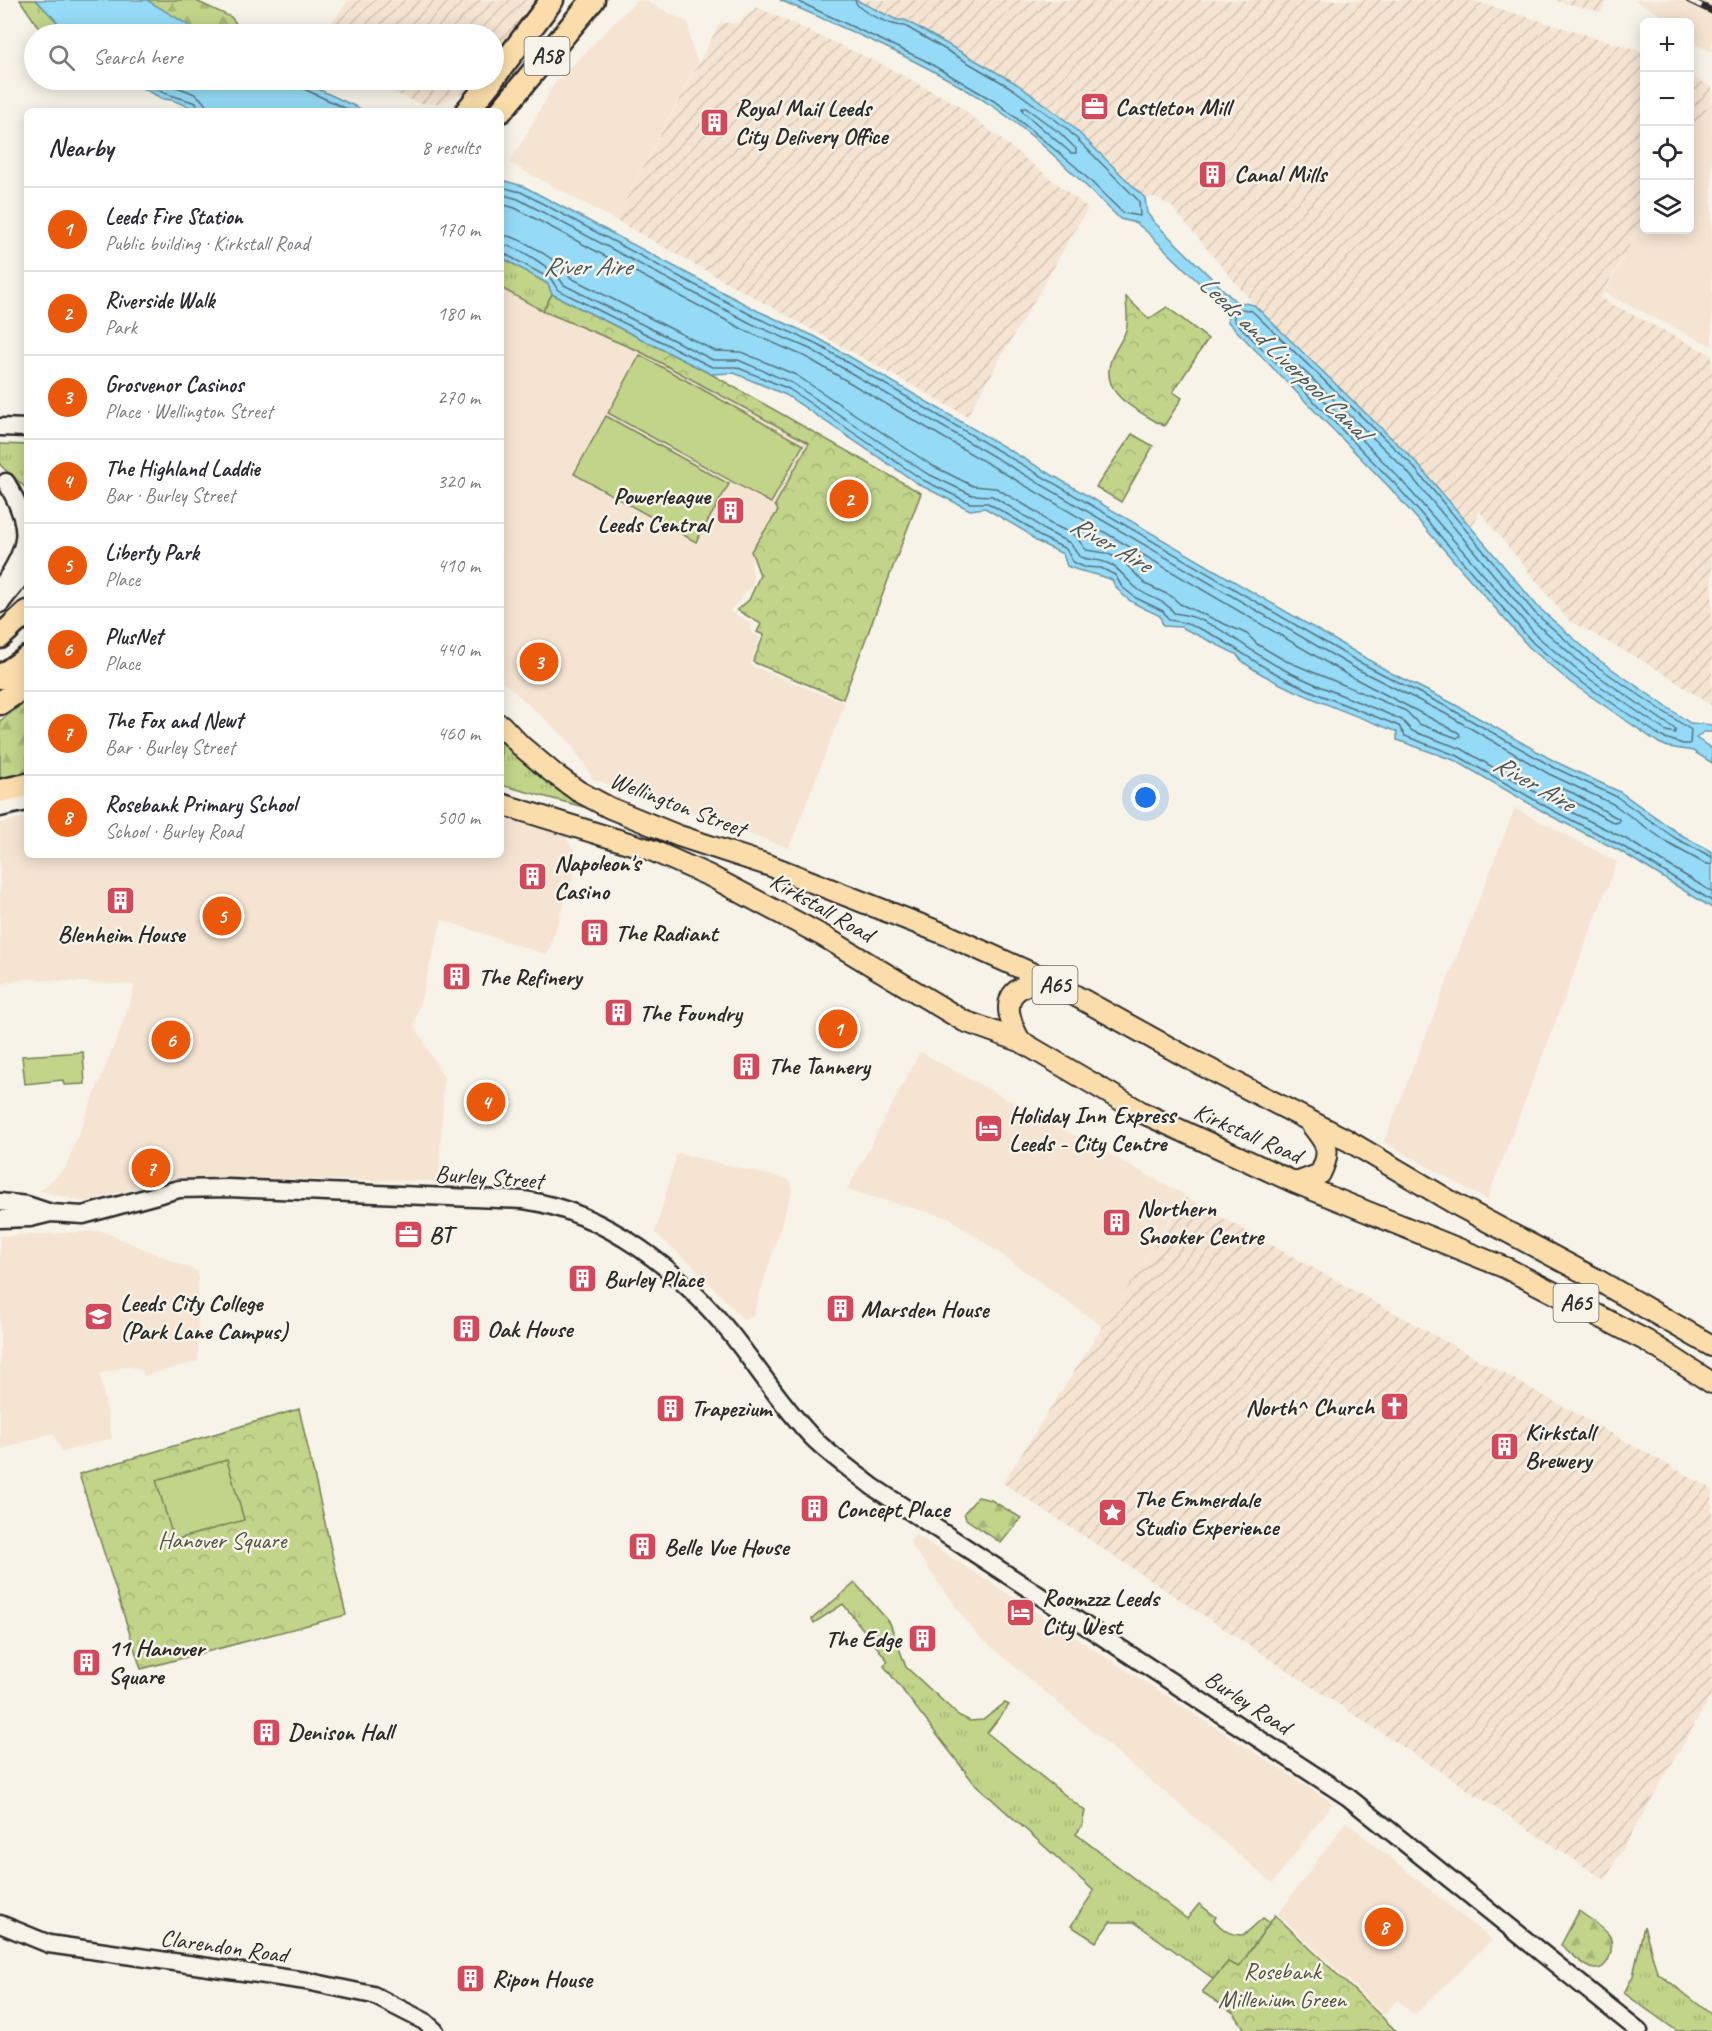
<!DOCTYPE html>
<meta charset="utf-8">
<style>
body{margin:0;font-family:Caveat,sans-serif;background:#f2f2f3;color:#2b2b33}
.controls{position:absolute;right:18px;top:18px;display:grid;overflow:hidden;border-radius:9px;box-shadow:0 3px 15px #0003}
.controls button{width:54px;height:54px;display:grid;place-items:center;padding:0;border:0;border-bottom:2px solid #e1e1e2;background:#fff;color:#2b2b33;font:30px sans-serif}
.you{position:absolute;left:1146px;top:798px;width:21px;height:21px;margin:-15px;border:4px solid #fff;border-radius:50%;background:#1a73e8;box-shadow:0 0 0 9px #1a73e833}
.badge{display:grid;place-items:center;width:39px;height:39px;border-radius:50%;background:#ea580c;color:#fff;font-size:20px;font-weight:700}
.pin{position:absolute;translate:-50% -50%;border:3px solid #fff;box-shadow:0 2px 6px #0006}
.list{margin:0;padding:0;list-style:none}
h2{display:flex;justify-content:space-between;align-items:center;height:78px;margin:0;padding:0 24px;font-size:26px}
h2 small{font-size:20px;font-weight:400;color:#7c7c81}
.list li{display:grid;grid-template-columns:39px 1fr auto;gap:18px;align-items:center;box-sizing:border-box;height:84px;padding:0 24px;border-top:2px solid #e1e1e2}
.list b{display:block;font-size:22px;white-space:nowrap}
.list p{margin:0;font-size:20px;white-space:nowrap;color:#7c7c81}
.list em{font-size:20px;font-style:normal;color:#7c7c81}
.icon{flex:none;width:33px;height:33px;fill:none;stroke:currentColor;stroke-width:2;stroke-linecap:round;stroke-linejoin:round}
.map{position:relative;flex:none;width:1712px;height:2031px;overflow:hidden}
.search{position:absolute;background:#fff;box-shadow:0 3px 15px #0003;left:24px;top:24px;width:480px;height:66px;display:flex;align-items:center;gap:15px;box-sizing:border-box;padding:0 21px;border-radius:33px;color:#7c7c81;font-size:22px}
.panel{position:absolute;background:#fff;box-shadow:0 3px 15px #0003;left:24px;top:108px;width:480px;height:750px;border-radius:9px}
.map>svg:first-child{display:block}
.built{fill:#f5e4d2}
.industrial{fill:url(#industrial-furrows)}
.grass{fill:url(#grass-tufts);stroke:#76805a;stroke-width:1.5}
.forest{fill:url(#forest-firs);stroke:#76805a;stroke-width:1.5}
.park{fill:url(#park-crowns);stroke:#76805a;stroke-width:1.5}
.garden{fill:#c1d489;stroke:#76805a;stroke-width:1.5}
.water{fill:#95dbf7;stroke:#6b95a5;stroke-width:1.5}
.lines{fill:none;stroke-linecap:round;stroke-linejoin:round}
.shore{stroke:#55717d;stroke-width:1.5}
.minor-casing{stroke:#2b2b2b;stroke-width:21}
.major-casing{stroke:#2b2b2b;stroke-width:24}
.highway-casing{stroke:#2b2b2b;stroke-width:27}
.minor{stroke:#f7f3e8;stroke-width:16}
.major{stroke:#fbddab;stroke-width:20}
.highway{stroke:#fbddab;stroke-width:22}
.rail-casing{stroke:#2b2b2b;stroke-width:7}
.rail{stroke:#f7f3e8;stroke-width:4.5;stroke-dasharray:14;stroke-linecap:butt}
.labels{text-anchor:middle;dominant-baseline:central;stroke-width:5;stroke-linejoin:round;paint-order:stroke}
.shield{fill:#f7f3e8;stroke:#686764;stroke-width:1.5}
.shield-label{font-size:22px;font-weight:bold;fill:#2b2b2b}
.poi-label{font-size:24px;font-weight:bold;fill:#2b2b2b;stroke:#f7f3e8;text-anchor:start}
.street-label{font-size:24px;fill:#2b2b2b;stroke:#f7f3e8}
.park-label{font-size:24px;fill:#505542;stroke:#f7f3e8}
.water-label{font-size:26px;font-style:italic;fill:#46575e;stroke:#f7f3e8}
</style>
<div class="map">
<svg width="1712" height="2031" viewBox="0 0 1712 2031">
<defs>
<pattern id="industrial-furrows" width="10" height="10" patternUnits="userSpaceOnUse" patternTransform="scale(1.5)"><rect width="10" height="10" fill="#f5e4d2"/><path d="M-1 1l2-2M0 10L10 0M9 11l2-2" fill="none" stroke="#d2c4b4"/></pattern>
<pattern id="grass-tufts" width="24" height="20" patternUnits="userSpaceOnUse" patternTransform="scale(1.5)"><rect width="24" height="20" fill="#c1d489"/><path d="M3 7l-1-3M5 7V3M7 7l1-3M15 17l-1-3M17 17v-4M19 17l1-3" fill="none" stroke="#a6b676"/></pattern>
<pattern id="forest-firs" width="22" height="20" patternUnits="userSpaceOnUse" patternTransform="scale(1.5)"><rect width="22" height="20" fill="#c1d489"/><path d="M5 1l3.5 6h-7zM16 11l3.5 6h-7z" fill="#a6b676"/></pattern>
<pattern id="park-crowns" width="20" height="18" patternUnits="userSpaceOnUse" patternTransform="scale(1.5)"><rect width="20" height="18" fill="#c1d489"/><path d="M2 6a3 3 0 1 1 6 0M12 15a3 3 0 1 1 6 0" fill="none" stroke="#a6b676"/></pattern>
</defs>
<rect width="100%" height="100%" fill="#f7f3e8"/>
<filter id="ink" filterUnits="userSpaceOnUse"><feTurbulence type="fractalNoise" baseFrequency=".0167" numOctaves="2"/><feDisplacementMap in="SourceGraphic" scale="12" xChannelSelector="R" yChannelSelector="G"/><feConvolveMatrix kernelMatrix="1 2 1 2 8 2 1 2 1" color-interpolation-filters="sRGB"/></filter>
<g filter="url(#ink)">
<path class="built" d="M643,0L689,23L690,40L698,63L615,220L510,163L555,83L636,1Z
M1634,0H1712V52L1690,41V22H1674Z
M1712,98V346L1604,293L1644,220V230H1690V139Z
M501,288L543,311L639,351L809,443L775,505L778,511L751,551L753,584L730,611L752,624L750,631L760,637L750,665L845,703L789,848L593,779L569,741L501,680Z
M1515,808L1617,862L1487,1200L1384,1142Z
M501,814L560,826L579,860L547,955L442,920L414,1025L444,1077L439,1181L170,1178L86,1202L40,1191L65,1169L124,1020L135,985L26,979L0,984V823L27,817V855H501Z
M920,1052L1185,1195L1103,1327L950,1218L847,1190Z
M677,1153L789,1180L793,1188L753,1316L744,1320L692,1265L655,1233Z
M102,1231L198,1272V1361L144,1376L142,1370L128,1366L100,1374L112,1438L62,1452L53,1433L0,1450V1236Z
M916,1535L1333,1803L1273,1883L977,1635L909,1542Z
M1346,1822L1492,1940L1414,2015L1397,2000L1384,2015L1278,1914Z"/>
<path class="industrial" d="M348,0H552L494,77V34H324Z
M856,0H1470L1644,52V220L1600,298L1712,355V706L1654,667L1568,620L1480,512L1471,528L1415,461L1254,305L1172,207L1155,197L1145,198L1069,123L897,20Z
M1554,0H1607L1601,12Z
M757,7L881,64L956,104L1088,208L967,416L615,220L720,23H739Z
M1690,75L1712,87V98L1690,139Z
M365,80H492L438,104L418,103Z
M1185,1197L1712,1489V1694L1605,1880L1003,1483Z"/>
<path class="grass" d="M20,0H36L69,34H43Z
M501,257L548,284L552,294L543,311L501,288Z
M0,444L27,445V489L0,465Z
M501,730L606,813L501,785Z
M855,1583L890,1623L906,1667L958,1715L970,1721L983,1720L1005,1703L1009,1705L987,1733L1085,1811L1082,1826L1076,1834L1187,1919L1199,1904L1216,1917L1214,1920C1224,1931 1229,1935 1244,1935L1263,1918L1270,1923L1249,1952L1256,1986L1228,1962L1214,1979L1134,1922H1110L1096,1942L1071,1926L1094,1891L974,1783L884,1666L888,1661L843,1604L814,1623L812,1619Z
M1644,1926L1657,1972L1712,2015V2031H1677L1624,1993L1633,1976Z"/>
<path class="forest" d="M143,0H194L231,17L239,27L257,34H203Z
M27,701V776L0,783V721Z
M978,1497L991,1500L1021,1518L1001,1543L966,1519L964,1513Z
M1579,1911C1588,1918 1602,1926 1609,1935C1616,1946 1608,1975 1591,1968C1581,1964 1570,1952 1561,1945Z"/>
<path class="park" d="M552,294L711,374L921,493L843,699L753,662L764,635L757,632L761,624L737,610L749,600L760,575L751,551L778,511L775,505L809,443L639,351L543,311Z
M1126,297L1149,319L1167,307L1208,339L1173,392L1182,398L1164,426C1138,411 1099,395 1111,360C1115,349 1123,340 1126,330C1129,321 1126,307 1126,297Z
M1132,434L1153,446L1121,502L1096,487Z
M299,1409L346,1615L141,1669L79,1474Z
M1275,1915L1382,2017L1396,2031H1246L1234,2013L1202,1992L1228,1962L1239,1967Z"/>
<path class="garden" d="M640,355L803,445L771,503L608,413Z
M606,416L729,484L696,542L574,474Z
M83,1052L85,1084L64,1085L63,1080L25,1084L22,1056Z
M227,1460L244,1520L174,1540L156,1480Z"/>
<path class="water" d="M36,0H147L203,34H69Z
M780,0H856L897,20H905L1017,84L1069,123L1145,198L1147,213L1155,223L1235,301L1254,305L1415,461L1539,608L1596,658L1690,723L1712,725V732H1704L1696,738L1712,749V763L1693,751L1668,747L1659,743L1570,682L1529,647L1391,489L1228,322L1227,310L1146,231L1136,223L1120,219C1081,181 1042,141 997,109C930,64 853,32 780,0Z
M127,80H299L365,111H200L172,100L163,99Z
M501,180L523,186L758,311L816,337L1391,673L1452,703L1556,762L1620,792L1678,833L1712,852V908L1620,851L1551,816L1456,761L1397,740V732C1364,718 1253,680 1236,654L1181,627L1163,626L1160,616C1142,607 1121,600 1112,580C1097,573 1082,573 1067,566L1063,554L1036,541L1026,532L985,508L970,510L920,485L786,395L734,373L711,374L552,294L548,284L501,257Z"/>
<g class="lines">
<path class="shore" d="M795,0L924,60L999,104L1075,166L1123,213L1140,216L1139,201L1065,127L1013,89L905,26C893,26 857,12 855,0
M139,80L164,93L196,103L199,111
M155,80C170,88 205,89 207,111
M298,80L302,88L351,111
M1022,108H1026L1060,133L1076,149V153H1071L1023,112Z
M501,187L521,192L755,317L813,342L1357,661L1449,708L1553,767L1617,797L1675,838L1712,857
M501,194L518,199L752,324L810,349L1353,667L1446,714L1549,774L1613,804L1671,845L1704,863L1712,865
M501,204L515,208L748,332L806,357L1348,675L1459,733L1460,736L1457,738L1419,724L1406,711L1284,660L1257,644L1247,634L1180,604L1171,596L1145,584L1122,560L1106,553L1086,550L1075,535L1049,523L1038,513L996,488L973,486L931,465L796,375L741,352L715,351L571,278C561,262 520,236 501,235
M501,245C519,246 555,270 564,285L713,360H738L792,383L926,473L972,495L992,496L1033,521L1044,530L1070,543L1079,556C1088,561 1098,559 1107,563C1122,569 1126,581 1139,590C1151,599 1166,600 1174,613C1214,617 1246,650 1279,667C1318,688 1362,702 1402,720L1412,731L1462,749L1557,805L1626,839L1712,892
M501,252L551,279L558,290L712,367H736L789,389L923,480L970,503H988L1029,527L1039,536L1066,549L1073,562L1084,567L1101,568L1115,575L1122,587L1136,598L1163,611L1169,620C1210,625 1240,655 1275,673C1314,695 1358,709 1399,726L1405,736L1458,756L1554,811L1622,846L1712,901
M1237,308L1252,311L1411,464L1535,613L1592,663L1691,730L1690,744H1683L1662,737L1574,677L1533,643L1396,485L1234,320V310Z
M1295,366H1299L1405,469L1530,618L1588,669L1675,729V733L1666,731L1578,671L1538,637L1401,480L1295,370Z
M1555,786L1573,793L1619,819V822L1615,823L1551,790Z"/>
<defs>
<path id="minor" d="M0,427L27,428
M0,588C31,546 32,526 6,482
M0,604L27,570
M0,808L27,802
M0,1202L27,1205L51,1213
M0,1219L30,1218L51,1213L83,1215L179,1189L228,1188L524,1200C606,1212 680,1271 731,1334C758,1368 782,1406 813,1438C831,1456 853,1471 873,1487L1348,1797L1639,2031
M0,1924L49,1944L306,1981L373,1995L424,2021L435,2031"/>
<path id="major" d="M501,725L521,746L553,773L578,791L610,808L679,836L771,866L947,935L1047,980L1192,1060L1347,1140L1457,1205L1594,1278L1712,1346
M501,804L651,850L710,876L823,936L964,1021L1020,1041L1143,1113L1296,1183L1506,1268L1647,1341L1712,1383
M1020,1041C1001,1006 1004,986 1047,980
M1296,1183L1320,1174C1332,1150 1327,1144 1311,1124"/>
<path id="highway" d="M494,77L552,0
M467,111L492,80
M501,111L593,0
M0,637L27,612
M0,677L27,658
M0,703L27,685
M0,791L27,785"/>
</defs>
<use href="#minor" class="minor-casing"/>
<use href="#major" class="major-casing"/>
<use href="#highway" class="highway-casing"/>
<use href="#minor" class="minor"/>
<use href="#major" class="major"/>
<use href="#highway" class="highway"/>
<defs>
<path id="rail" d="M1689,0L1712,11"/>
</defs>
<use href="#rail" class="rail-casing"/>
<use href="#rail" class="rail"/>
</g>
</g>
<defs>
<symbol id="office-square" viewBox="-11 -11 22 22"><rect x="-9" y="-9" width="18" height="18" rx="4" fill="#d1495b" stroke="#f7f3e8"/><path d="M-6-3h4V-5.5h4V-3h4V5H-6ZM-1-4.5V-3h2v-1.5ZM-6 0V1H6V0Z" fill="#fff"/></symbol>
<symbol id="building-square" viewBox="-11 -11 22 22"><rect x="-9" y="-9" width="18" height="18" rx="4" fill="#d1495b" stroke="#f7f3e8"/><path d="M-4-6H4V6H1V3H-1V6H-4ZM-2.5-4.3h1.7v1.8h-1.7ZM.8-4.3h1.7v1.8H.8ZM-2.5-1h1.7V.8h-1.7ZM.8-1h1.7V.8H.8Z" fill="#fff"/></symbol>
<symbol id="hotel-square" viewBox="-11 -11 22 22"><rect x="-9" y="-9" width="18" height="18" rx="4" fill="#d1495b" stroke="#f7f3e8"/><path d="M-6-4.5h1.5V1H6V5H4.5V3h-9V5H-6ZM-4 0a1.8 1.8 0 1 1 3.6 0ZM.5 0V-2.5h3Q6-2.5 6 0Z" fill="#fff"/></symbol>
<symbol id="university-square" viewBox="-11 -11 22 22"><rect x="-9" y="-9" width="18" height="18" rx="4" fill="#d1495b" stroke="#f7f3e8"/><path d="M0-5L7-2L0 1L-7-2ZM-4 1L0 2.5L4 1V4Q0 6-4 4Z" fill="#fff"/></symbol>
<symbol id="church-square" viewBox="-11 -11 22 22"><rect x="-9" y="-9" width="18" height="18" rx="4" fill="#d1495b" stroke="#f7f3e8"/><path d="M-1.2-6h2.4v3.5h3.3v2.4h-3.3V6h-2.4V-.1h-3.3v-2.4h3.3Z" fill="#fff"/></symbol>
<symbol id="sight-square" viewBox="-11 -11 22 22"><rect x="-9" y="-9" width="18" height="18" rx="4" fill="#d1495b" stroke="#f7f3e8"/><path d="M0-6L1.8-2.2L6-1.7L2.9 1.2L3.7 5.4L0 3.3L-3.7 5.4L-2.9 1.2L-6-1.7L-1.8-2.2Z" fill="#fff"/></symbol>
</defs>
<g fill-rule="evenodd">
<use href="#office-square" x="1078" y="90" width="33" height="33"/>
<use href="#building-square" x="698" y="106" width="33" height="33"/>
<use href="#building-square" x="1196" y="158" width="33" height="33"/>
<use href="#building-square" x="714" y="494" width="33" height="33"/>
<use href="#building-square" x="516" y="860" width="33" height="33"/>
<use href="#building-square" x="104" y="884" width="33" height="33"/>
<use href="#building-square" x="578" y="916" width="33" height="33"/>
<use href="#building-square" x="440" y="960" width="33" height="33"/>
<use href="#building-square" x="602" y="996" width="33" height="33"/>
<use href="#building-square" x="730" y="1050" width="33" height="33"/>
<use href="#hotel-square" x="972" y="1112" width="33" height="33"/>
<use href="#building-square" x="1100" y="1206" width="33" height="33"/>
<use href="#office-square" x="392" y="1218" width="33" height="33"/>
<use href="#building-square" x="566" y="1262" width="33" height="33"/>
<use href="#building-square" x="824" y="1292" width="33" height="33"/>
<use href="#university-square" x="82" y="1300" width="33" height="33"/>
<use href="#building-square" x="450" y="1312" width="33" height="33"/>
<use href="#church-square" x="1378" y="1390" width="33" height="33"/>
<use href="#building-square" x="654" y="1392" width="33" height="33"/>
<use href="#building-square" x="1488" y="1430" width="33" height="33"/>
<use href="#building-square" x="798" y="1492" width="33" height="33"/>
<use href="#sight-square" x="1096" y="1496" width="33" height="33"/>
<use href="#building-square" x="626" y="1530" width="33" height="33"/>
<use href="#hotel-square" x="1004" y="1596" width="33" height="33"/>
<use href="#building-square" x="906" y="1622" width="33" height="33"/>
<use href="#building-square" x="70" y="1646" width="33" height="33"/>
<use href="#building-square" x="250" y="1716" width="33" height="33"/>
<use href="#building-square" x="454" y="1962" width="33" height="33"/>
</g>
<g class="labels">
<g class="shield">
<rect x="524.5" y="37" width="45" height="38" rx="4.5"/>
<rect x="1032.5" y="966" width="45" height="38" rx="4.5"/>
<rect x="1553.5" y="1284" width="45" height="38" rx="4.5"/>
</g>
<g class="shield-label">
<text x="547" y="56">A58</text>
<text x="1055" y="985">A65</text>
<text x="1576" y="1303">A65</text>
</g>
<g class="poi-label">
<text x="1115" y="107">Castleton Mill</text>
<text x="735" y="108">Royal Mail Leeds<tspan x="735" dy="28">City Delivery Office</tspan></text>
<text x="1234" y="174">Canal Mills</text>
<text x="710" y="496" text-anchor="end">Powerleague<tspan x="710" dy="28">Leeds Central</tspan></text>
<text x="554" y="863">Napoleon's<tspan x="554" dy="28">Casino</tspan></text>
<text x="615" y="933">The Radiant</text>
<text x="121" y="934" text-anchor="middle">Blenheim House</text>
<text x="478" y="977">The Refinery</text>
<text x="639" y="1013">The Foundry</text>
<text x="768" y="1066">The Tannery</text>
<text x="1009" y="1115">Holiday Inn Express<tspan x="1009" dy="28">Leeds - City Centre</tspan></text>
<text x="1137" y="1208">Northern<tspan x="1137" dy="28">Snooker Centre</tspan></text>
<text x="429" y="1235">BT</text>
<text x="604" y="1279">Burley Place</text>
<text x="120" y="1303">Leeds City College<tspan x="120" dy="28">(Park Lane Campus)</tspan></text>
<text x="861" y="1309">Marsden House</text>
<text x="487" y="1329">Oak House</text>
<text x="1374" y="1407" text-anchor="end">North^ Church</text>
<text x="691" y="1408">Trapezium</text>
<text x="1525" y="1432">Kirkstall<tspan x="1525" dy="28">Brewery</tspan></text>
<text x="1133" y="1499">The Emmerdale<tspan x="1133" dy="28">Studio Experience</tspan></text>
<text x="836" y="1509">Concept Place</text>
<text x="664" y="1547">Belle Vue House</text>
<text x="1042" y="1598">Roomzzz Leeds<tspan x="1042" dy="28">City West</tspan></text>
<text x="901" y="1639" text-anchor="end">The Edge</text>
<text x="108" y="1648">11 Hanover<tspan x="108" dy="28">Square</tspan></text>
<text x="288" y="1732">Denison Hall</text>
<text x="492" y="1979">Ripon House</text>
</g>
<g class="street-label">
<text transform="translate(678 804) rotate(21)">Wellington Street</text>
<text transform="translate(822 907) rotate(30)">Kirkstall Road</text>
<text transform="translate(1248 1133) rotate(24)">Kirkstall Road</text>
<text transform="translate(489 1177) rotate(4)">Burley Street</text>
<text transform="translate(1248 1702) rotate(33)">Burley Road</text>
<text transform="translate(224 1946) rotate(8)">Clarendon Road</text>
</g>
<g class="park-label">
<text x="222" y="1540">Hanover Square</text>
<text x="1282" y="1971">Rosebank<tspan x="1282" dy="28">Millenium Green</tspan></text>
</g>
<g class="water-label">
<text x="587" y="266">River Aire</text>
<text transform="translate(1284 357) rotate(44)">Leeds and Liverpool Canal</text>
<text transform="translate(1111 544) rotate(30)">River Aire</text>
<text transform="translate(1534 783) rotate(30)">River Aire</text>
</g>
</g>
</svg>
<div class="controls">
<button>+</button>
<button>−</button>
<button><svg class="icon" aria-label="locate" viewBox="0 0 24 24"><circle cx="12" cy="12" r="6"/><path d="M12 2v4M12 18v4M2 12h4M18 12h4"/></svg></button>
<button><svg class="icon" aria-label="layers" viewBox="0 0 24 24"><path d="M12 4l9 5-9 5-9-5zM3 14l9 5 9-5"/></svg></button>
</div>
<div class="you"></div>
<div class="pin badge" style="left:838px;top:1029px">1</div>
<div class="pin badge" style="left:849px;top:499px">2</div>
<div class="pin badge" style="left:539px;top:662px">3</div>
<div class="pin badge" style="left:486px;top:1102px">4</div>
<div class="pin badge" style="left:222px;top:916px">5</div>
<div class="pin badge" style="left:171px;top:1040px">6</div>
<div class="pin badge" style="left:151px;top:1168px">7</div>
<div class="pin badge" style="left:1384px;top:1927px">8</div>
<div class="search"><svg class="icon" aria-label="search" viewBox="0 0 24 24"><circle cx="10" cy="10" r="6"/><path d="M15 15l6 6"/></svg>Search here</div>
<section class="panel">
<h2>Nearby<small>8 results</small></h2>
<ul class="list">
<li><span class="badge">1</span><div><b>Leeds Fire Station</b><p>Public building · Kirkstall Road</p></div><em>170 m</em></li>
<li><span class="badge">2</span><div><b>Riverside Walk</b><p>Park</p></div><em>180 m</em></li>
<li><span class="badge">3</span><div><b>Grosvenor Casinos</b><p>Place · Wellington Street</p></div><em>270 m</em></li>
<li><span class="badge">4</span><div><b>The Highland Laddie</b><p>Bar · Burley Street</p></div><em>320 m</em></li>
<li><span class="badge">5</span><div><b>Liberty Park</b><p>Place</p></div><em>410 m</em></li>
<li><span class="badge">6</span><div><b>PlusNet</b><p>Place</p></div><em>440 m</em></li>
<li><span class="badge">7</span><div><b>The Fox and Newt</b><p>Bar · Burley Street</p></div><em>460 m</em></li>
<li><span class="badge">8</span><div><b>Rosebank Primary School</b><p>School · Burley Road</p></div><em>500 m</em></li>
</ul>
</section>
</div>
